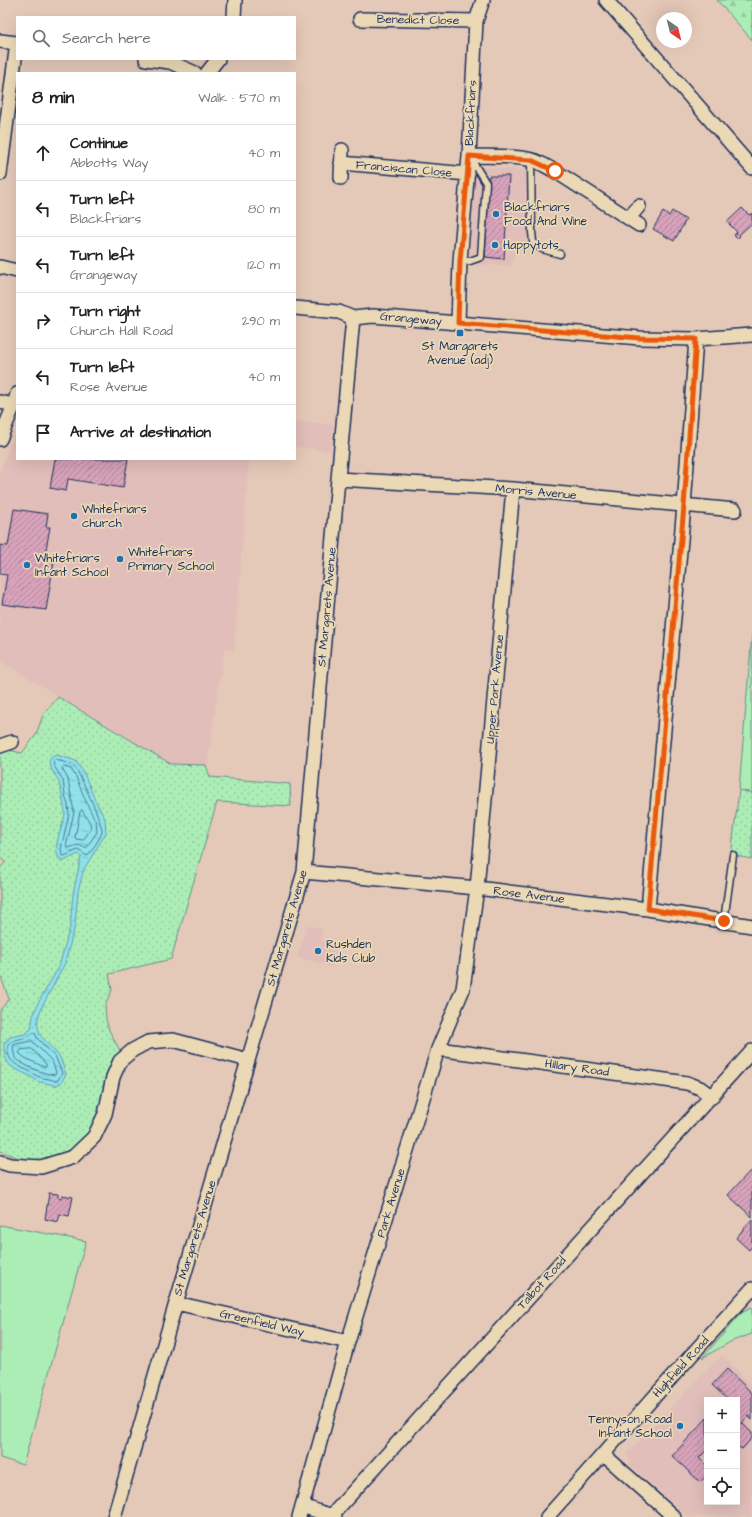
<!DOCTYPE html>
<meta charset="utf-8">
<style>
body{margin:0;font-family:"Architects Daughter",sans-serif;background:#f2f2f2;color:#202124}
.controls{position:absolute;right:12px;bottom:12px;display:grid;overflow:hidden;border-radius:0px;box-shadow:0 4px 16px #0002}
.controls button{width:36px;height:36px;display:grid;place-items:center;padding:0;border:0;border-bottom:1px solid #e0e0e0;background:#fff;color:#202124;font:20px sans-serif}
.compass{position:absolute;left:656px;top:12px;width:36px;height:36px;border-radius:50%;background:#fff;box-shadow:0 4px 16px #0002;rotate:145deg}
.stop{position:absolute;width:12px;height:12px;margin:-9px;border:3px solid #ea580c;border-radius:50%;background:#fff}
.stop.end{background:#ea580c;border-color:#fff;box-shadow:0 1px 4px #0008}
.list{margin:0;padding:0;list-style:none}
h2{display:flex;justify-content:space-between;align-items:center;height:52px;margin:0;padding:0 16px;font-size:17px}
h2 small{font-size:13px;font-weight:400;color:#757577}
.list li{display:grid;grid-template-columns:26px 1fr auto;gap:12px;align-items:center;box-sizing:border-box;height:56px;padding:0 16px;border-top:1px solid #e0e0e0}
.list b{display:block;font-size:15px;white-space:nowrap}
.list p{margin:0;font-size:13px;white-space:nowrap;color:#757577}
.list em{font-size:13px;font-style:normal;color:#757577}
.icon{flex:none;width:22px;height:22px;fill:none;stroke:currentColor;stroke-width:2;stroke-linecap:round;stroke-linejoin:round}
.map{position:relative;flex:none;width:752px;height:1517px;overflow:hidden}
.search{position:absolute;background:#fff;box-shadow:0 4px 16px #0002;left:16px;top:16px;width:280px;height:44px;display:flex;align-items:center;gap:10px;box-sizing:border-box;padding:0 14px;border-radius:0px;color:#757577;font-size:15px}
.panel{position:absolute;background:#fff;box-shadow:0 4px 16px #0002;left:16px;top:72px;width:280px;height:388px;border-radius:0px}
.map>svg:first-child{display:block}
.built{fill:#e1beb9;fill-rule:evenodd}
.green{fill:#acedb6;stroke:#648e8a}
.forest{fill:url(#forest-firs);stroke:#648e8a}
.park{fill:url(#park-dots);stroke:#648e8a}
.water{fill:url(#water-ripples);stroke:#619ab1}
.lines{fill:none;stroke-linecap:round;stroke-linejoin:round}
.shore{stroke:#4a7696;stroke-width:1}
.building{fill:url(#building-hatch);stroke:#1b2f5e}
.lane-casing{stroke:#1b2f5e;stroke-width:9}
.street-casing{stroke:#1b2f5e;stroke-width:16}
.lane{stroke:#ebd9b6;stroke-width:6}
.street{stroke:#ebd9b6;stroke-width:13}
.route{stroke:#ea580c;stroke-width:5}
.poi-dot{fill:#1f6fb2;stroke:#ebd9b6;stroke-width:1.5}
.labels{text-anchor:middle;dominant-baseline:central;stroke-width:3.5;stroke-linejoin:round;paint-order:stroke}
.street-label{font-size:12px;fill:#1b2f5e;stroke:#ebd9b6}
.poi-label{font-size:12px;fill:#1b2f5e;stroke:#ebd9b6;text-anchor:start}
</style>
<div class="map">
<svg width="752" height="1517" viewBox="0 0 752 1517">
<defs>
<pattern id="forest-firs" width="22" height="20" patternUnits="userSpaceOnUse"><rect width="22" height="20" fill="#acedb6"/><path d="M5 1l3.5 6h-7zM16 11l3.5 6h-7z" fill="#93cc9f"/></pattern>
<pattern id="park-dots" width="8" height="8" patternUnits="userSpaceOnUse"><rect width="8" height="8" fill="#acedb6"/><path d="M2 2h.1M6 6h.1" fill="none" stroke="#93cc9f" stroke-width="1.8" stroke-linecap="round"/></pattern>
<pattern id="water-ripples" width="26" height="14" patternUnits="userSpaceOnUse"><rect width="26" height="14" fill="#90e1e9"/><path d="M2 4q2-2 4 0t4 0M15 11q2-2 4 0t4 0" fill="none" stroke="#7cc1ca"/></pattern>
<pattern id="building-hatch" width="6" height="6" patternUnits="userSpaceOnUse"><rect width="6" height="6" fill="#d8a3bb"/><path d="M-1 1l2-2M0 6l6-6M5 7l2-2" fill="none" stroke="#ae859b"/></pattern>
</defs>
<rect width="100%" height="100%" fill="#e5c9b8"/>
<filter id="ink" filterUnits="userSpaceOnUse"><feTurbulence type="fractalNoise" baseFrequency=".025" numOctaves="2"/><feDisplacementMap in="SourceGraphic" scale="8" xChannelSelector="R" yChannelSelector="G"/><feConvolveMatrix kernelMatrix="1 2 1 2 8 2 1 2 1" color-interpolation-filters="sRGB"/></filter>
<g filter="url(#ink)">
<path class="built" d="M484,167L527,170L528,244L524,249L518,248L510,266L471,264L470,261L472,185L475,175Z
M295,421L334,425L330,451L295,447Z
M17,429V459H249L234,650L224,649L207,766L171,764L0,661V470Z
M307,925L323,929L320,940L338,946L332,967L297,957Z
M722,1355L752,1385V1517H688L631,1466L627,1453ZM707,1400H737V1502H707Z"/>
<path class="green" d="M752,634V793L739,790Z
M0,1225L86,1241L23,1465L0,1458Z
M752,1307V1334L732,1341L702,1358L743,1311Z"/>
<path class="forest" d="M717,0H752V40Z"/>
<path class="park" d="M58,697L171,764L206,765L210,777L290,784L291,806L217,802L171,959L109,974L112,990L105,1006L106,1019L109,1030L120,1051C111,1073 108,1096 101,1118C93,1141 53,1166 29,1161C19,1159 9,1154 0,1151V1010L9,999L0,974V868L5,863L0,856V752L8,750L22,753L36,735L43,715Z
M739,790L752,793V859L731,855Z"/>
<path class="water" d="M57,755L76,761L84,773L95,800L105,819L106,833L84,869L78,891L75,925L65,963L41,1009L37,1022L40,1035L60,1057L66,1074L61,1083L55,1086C49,1083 45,1083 39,1082C36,1081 32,1077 28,1075C10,1067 4,1065 4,1043L10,1037L25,1034L31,1029L33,1016L38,1003L59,967L70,927L73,894L81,857L78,854L62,862C49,850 63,828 65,814C65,810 60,783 58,780C54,773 50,769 49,761L52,757Z"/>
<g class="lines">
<path class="shore" d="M56,760L74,765C80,775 103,823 102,832C101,837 91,852 87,856L78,850L64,856L62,855L61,849L69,814L68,805L65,795L63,780L54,766L53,762Z
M64,767L71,769L76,777L87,804L96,822L97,832L86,848L78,845L68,848L66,847L74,812L68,779L62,769Z
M82,810L90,823L91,829L83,840L76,839L75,837L80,812Z
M33,1033H35L37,1038L56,1058L62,1073L58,1080L55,1081C49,1078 45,1079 40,1077C36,1076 32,1073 29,1071C15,1065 6,1060 8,1045C16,1036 23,1042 33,1033Z
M32,1041L52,1061L56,1072L55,1075C41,1073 26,1067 15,1058L13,1048L14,1045Z
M32,1049L46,1064V1067H44L25,1058L19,1053L21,1050Z"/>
</g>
<path class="building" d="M489,176H509L504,259L485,257Z
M742,208L749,215L752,213V223L739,235L740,236L737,239L734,235L737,232L727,222Z
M672,211L686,220L674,241L653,229L663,212L669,216Z
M55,459H128L123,488L68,479L66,491L50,488Z
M14,509L48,514L46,527H50L45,555L55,556L46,610L2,604L7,575L0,574V545L8,546Z
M750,1171L752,1173V1217L728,1195Z
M49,1193L58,1194V1197L61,1198L62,1195L73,1197L69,1216L60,1214L58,1222L45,1219Z
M752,1219V1246L749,1250L736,1238Z
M727,1369L752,1393V1420L748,1416L742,1423L752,1433V1438L742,1449L737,1446V1400H728L712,1385Z
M707,1418V1450L699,1458L707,1466V1475L700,1482L672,1456Z"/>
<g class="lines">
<defs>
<path id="lane" d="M531,160L532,232L533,242L542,249L560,254
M460,261H470L481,257L486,183L471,159
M724,921L733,855"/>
<path id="street" d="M606,0L752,168
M234,17L235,0
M360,19L476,21
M0,41L17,43L0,174
M146,59L170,62L195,73
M207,73L218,59
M469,156C488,157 515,155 532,160C540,162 547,167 555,171L639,225
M341,163L468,174
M341,178L342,150
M629,218L639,206
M0,267L17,271
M295,308L339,312L353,318L373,316L640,338L696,339L752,335
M458,323L460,261L469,156L476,21L483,0
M0,402L14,405
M0,439L14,405L17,394
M338,479L513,489L735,510
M0,746L12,742
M304,872L477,888L648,909L752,926
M648,909L684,506L696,339
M438,1049L687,1083L700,1088L712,1097
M0,1162L10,1165L41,1167L73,1157L94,1137L105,1114L113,1077L120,1061L133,1050L148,1042L173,1040L248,1060
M176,1303L348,1342
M603,1454L674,1517
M302,1506L335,1517
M332,1515L752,1051
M114,1517L176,1303L304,872L338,479L353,318
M299,1517L348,1342L438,1049L463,989L477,888L513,489
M547,1517L705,1340L752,1289"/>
</defs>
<use href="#lane" class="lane-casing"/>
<use href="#street" class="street-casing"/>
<use href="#lane" class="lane"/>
<use href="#street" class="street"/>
</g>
</g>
<g class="lines" filter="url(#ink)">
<path class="route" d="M555,171L531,160L469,156L460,261L458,323L640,338L696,339L684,506L648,909L724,921"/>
</g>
<g class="poi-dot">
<circle cx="496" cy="214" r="4"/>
<circle cx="495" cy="245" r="4"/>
<rect x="456" y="329" width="8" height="8" rx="2"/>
<circle cx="74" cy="516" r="4"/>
<circle cx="120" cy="559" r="4"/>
<circle cx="27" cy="565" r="4"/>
<circle cx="318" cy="951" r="4"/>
<circle cx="680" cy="1426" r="4"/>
</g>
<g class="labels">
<g class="street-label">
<text transform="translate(418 20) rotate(1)">Benedict Close</text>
<text transform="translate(471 113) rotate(-87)">Blackfriars</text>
<text transform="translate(404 169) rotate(5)">Franciscan Close</text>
<text transform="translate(411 319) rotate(5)">Grangeway</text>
<text transform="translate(536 492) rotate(5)">Morris Avenue</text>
<text transform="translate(327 607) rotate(-85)">St Margarets Avenue</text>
<text transform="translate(495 689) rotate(-85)">Upper Park Avenue</text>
<text transform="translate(529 895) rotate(7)">Rose Avenue</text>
<text transform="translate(287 928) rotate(-74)">St Margarets Avenue</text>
<text transform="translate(577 1068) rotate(8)">Hillary Road</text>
<text transform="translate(391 1203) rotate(-73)">Park Avenue</text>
<text transform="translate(195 1238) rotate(-73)">St Margarets Avenue</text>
<text transform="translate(542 1283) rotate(-48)">Talbot Road</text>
<text transform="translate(262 1323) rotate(13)">Greenfield Way</text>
<text transform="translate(681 1367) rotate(-48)">Highfield Road</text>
</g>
<g class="poi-label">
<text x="504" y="207">Blackfriars<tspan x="504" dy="14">Food And Wine</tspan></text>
<text x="503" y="245">Happytots</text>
<text x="460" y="346" text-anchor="middle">St Margarets<tspan x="460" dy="14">Avenue (adj)</tspan></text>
<text x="82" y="509">Whitefriars<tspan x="82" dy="14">church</tspan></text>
<text x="128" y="552">Whitefriars<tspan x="128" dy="14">Primary School</tspan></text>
<text x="35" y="558">Whitefriars<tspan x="35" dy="14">Infant School</tspan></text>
<text x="326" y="944">Rushden<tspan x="326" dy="14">Kids Club</tspan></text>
<text x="672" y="1419" text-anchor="end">Tennyson Road<tspan x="672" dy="14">Infant School</tspan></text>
</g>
</g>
</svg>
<div class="controls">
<button>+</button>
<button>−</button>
<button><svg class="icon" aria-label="locate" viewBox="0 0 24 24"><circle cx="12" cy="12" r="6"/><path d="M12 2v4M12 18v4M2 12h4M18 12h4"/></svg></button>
</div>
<svg class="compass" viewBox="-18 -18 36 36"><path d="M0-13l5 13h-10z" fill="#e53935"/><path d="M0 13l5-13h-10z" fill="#757577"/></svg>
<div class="stop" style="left:555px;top:171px"></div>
<div class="stop end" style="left:724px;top:921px"></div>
<div class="search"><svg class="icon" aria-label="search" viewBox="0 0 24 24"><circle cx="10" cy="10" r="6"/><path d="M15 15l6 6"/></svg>Search here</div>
<section class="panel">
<h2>8 min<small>Walk · 570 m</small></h2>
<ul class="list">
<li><svg class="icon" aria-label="ahead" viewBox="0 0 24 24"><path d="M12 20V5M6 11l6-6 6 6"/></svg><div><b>Continue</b><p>Abbotts Way</p></div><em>40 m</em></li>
<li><svg class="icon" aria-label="left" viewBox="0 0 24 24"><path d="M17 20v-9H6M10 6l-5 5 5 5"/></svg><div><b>Turn left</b><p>Blackfriars</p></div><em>80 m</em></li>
<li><svg class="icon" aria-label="left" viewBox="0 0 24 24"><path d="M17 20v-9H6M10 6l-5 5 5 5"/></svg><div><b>Turn left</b><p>Grangeway</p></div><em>120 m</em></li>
<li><svg class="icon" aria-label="right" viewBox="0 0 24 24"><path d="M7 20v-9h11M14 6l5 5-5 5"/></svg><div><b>Turn right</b><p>Church Hall Road</p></div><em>290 m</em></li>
<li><svg class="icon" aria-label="left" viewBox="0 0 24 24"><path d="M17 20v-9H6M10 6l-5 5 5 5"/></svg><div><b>Turn left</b><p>Rose Avenue</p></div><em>40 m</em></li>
<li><svg class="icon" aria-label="arrive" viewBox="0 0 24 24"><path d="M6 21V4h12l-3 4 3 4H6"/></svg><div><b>Arrive at destination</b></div></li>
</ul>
</section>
</div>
